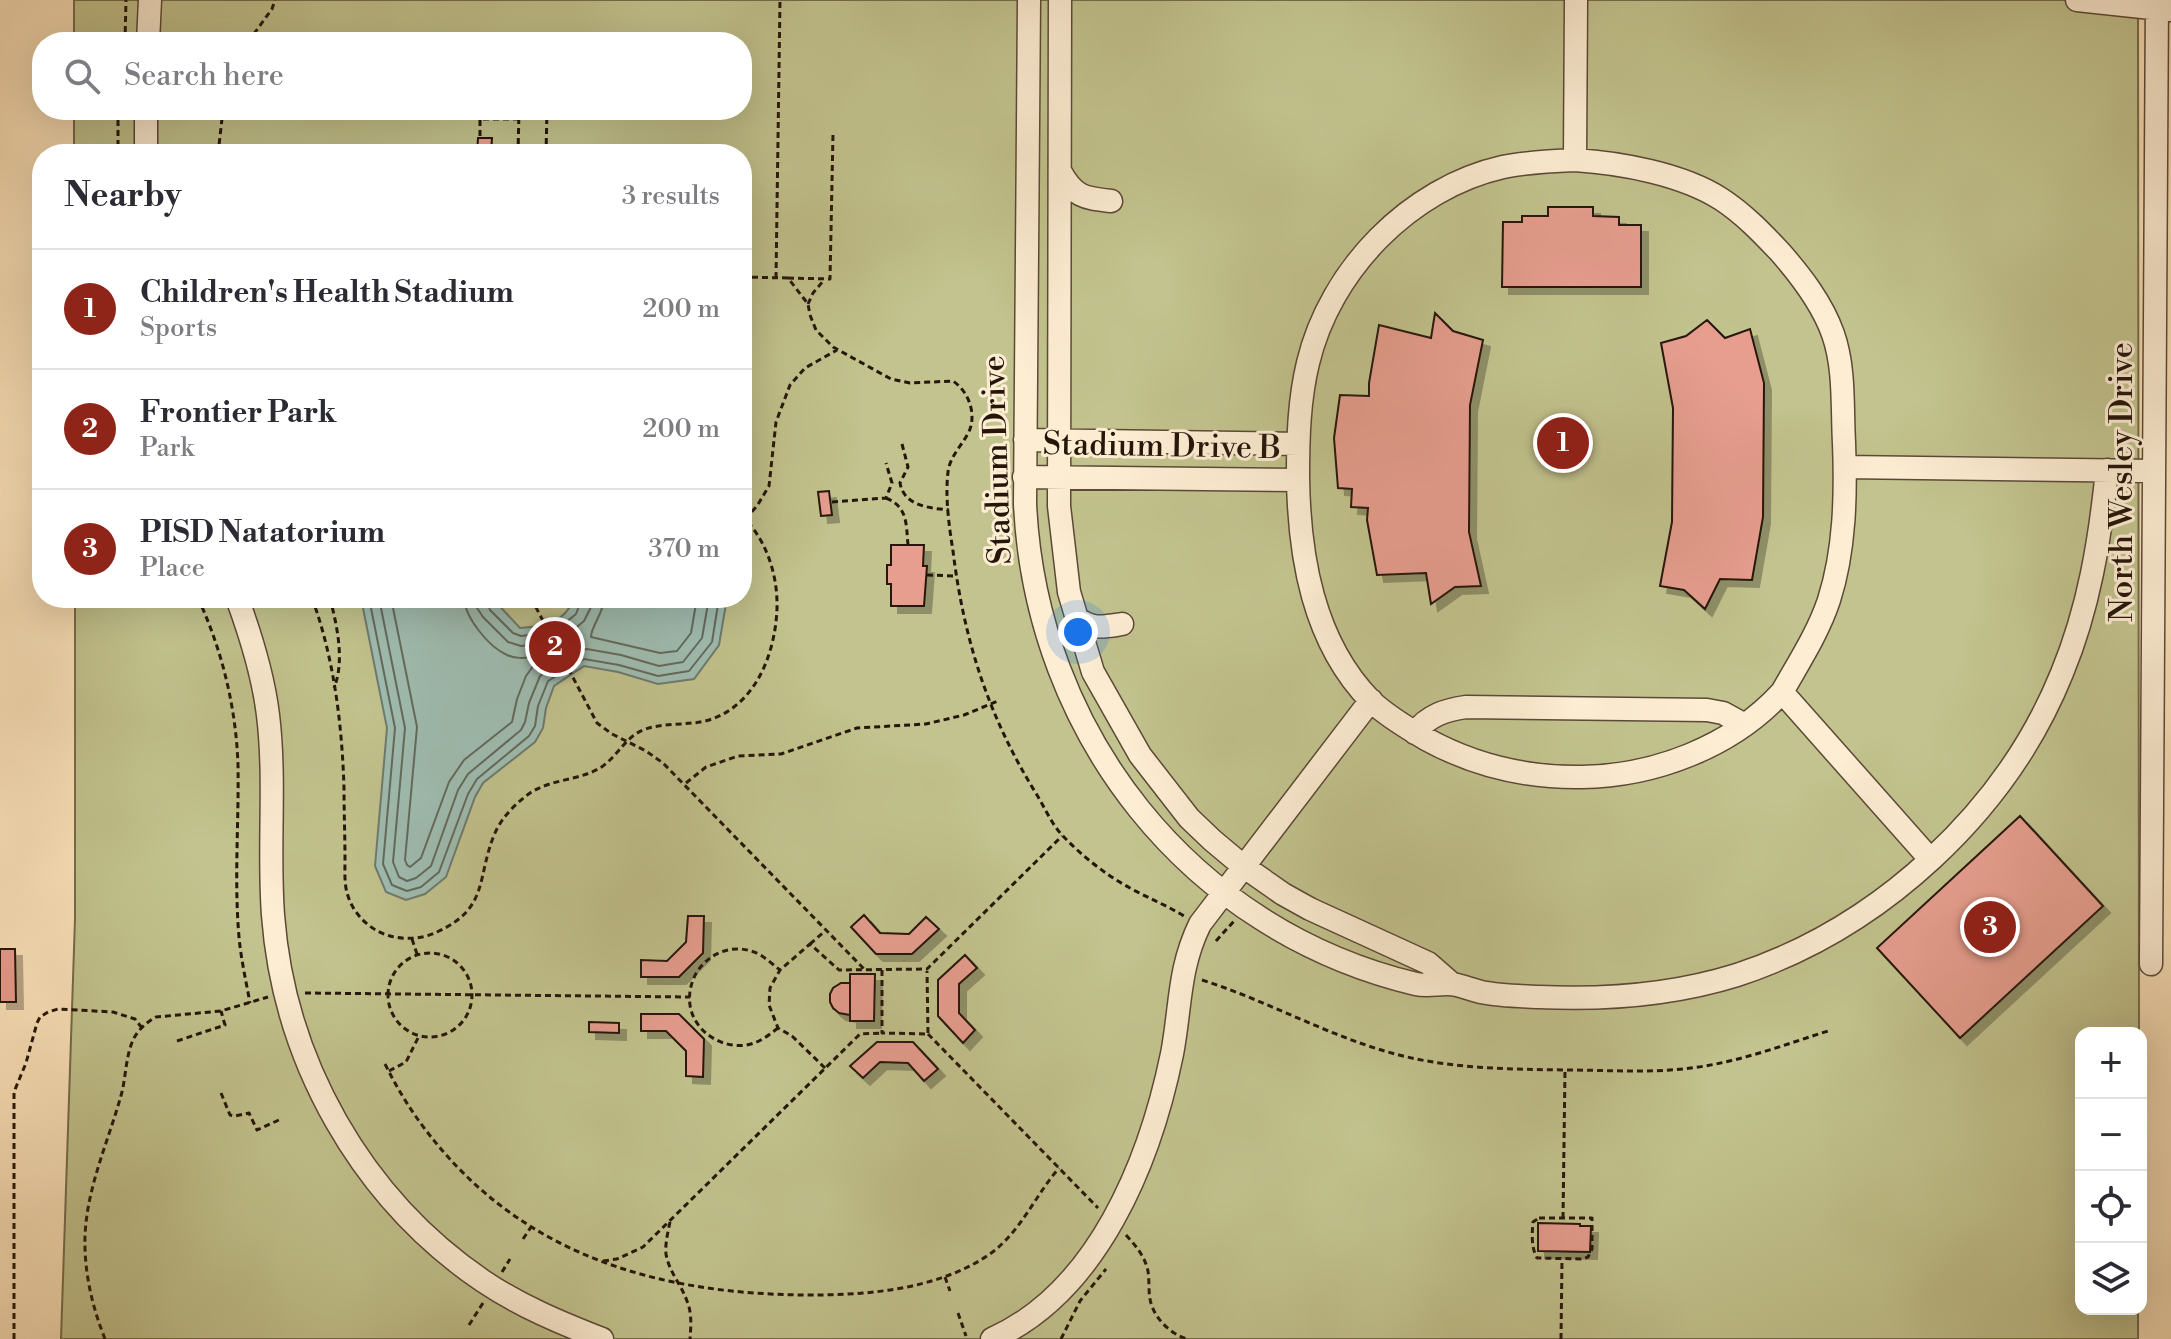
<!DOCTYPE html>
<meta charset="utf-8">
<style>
body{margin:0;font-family:"Libre Bodoni",serif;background:#f7f7f7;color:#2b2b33}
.controls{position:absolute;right:24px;bottom:24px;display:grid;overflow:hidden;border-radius:16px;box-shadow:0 8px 32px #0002}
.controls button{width:72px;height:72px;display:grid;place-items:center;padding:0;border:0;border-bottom:2px solid #e1e1e2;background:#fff;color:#2b2b33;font:40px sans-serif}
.you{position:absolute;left:1078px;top:632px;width:28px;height:28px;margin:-20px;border:6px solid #fff;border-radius:50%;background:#1a73e8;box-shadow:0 0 0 12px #1a73e833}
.badge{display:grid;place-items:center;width:52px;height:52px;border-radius:50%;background:#8f2418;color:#fff;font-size:26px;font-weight:700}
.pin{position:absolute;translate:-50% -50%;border:4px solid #fff;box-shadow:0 2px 8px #0006}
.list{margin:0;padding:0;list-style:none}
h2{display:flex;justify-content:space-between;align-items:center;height:104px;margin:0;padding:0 32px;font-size:34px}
h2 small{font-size:26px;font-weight:400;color:#7c7c81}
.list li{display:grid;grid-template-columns:52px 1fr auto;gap:24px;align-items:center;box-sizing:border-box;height:120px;padding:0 32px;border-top:2px solid #e1e1e2}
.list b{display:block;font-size:30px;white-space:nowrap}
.list p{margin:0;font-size:26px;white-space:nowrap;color:#7c7c81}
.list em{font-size:26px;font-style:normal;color:#7c7c81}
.icon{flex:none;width:44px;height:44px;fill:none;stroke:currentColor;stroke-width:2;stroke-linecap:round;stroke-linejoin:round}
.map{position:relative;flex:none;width:2171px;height:1339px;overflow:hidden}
.search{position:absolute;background:#fff;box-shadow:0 8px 32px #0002;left:32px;top:32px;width:720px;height:88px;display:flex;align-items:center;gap:20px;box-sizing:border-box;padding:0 28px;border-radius:32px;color:#7c7c81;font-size:30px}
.panel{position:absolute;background:#fff;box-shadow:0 8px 32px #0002;left:32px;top:144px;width:720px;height:464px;border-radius:32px}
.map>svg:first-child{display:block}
.green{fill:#c2c38e;stroke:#746c4c;stroke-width:2}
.water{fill:#9fbeb3;stroke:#6e7b6f;stroke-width:2}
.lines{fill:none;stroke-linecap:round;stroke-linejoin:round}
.shore{stroke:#626a5e;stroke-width:2}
.building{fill:#e79e8f;stroke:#25160a;stroke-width:2;filter:url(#shadow)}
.minor-casing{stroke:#5b4936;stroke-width:25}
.path{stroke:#25160a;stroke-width:3;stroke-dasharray:6 4;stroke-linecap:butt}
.minor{stroke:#fdedd3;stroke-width:22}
.labels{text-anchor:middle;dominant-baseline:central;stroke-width:6;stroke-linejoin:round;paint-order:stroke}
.street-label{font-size:32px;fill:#25160a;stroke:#fdedd3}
</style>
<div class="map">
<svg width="2171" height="1339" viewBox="0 0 2171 1339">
<defs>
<filter id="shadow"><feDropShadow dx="7" dy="7" stdDeviation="0" flood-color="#0004"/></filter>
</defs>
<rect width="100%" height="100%" fill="#fce3bb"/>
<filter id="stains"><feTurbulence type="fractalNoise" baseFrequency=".0025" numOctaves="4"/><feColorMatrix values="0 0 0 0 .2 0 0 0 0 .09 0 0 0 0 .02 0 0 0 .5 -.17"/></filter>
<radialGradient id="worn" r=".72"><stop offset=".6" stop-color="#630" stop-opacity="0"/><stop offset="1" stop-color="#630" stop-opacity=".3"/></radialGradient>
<path class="green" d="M74,0H2138L2139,1033H2081V1309H2138V1339H61L75,919V598H742V154H74V110H742V42H74Z"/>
<path class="water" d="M361,598H492L520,628C546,626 563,624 575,598H727L719,645L694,679L658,684L618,672L584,666L554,686L546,708L543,728L535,742L483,783L475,797L446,877L425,894L406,900L386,892L375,866L387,728Z"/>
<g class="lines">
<path class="shore" d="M369,598L395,728L383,864L392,885L407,891L421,887L439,872L468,794L477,779L529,736L535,726L538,706L548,681L584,659L619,665L658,676L689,671L712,642L719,598
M379,598L405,728L393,862L399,877L407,881L416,878L431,866L458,790L468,774L521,730L525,722L529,703L540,676L577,650L587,649L621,655L659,666L683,662L702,638L709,598
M391,598L417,727L405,860L407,865L410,867L421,858L449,782L464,760L512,722L517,699L526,676L536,662L533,657C524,658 515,659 507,655C489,647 465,618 464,598
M476,598L477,608L483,617L508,642L521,646L552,643L561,640L584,621L591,607L592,598
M486,598L490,610L513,633L521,636L554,632L576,614L582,598
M604,598C604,613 591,626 591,637L660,653L677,651L691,633L697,598"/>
</g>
<path class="building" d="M478,138H492L491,154H477Z
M1548,207H1593V216L1619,217V225H1641V287H1502L1503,222H1522V216H1548Z
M1435,313L1453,331L1483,340L1470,405L1469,532L1481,586L1455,587L1431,604L1426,573L1377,575L1367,520L1368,508L1351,507L1352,489L1338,488L1334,438L1340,395L1369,396V383L1379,325L1431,338Z
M1707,320L1725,338L1750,329L1764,383L1763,517L1752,580L1720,579L1705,609L1684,590L1660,586L1672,522L1673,408L1661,343L1686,336Z
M829,491L832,515L821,516L818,492Z
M891,545H924L923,566H927L924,606H891V584H887V565H891Z
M2020,816L2103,906L1960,1038L1877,948Z
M864,915L880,933L909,934L926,917L939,929L912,954H876L851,927Z
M688,916H704L703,953L679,977H641V960L667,961L686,942Z
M0,949H15L16,1002H0Z
M965,955L977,968L959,984V1013L975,1030L963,1043L938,1016V980Z
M850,974H875L874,1021H850Z
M841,983H850V1015L839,1013L833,1008L830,1002V994L833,988Z
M641,1014H679L704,1039L703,1077L686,1076V1051L666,1031H641Z
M589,1022L619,1023V1033L589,1032Z
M877,1042H913L938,1069L924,1081L908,1063L880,1062L863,1078L850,1066Z
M1538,1223L1580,1224V1226H1591L1590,1252L1538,1251Z"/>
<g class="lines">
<defs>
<path id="minor" d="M1029,0L1025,504C1036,734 1190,930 1416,984C1429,987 1444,982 1457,985C1465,987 1473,990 1481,992C1500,996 1520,996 1539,997C1605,1000 1673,995 1737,975C1880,928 2006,812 2062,673C2089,608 2100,540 2107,470
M1060,0L1059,506L1069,592L1093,672L1140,755L1189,818L1212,840L1243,866L1283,894L1310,909L1428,963L1452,984
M2077,0L2170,10
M148,42L150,0
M146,154V110
M1575,160C1621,163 1682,174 1721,199C1744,214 1762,233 1780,252C1801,276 1822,303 1833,334C1845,368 1842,407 1844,443C1846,494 1845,550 1829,600C1818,633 1799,662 1782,692C1732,747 1654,776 1582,777C1526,778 1475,766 1426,739C1407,728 1387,716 1371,701C1313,642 1299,556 1298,477C1298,438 1299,400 1308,363C1330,270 1410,188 1503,167C1527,162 1551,161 1575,160Z
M1575,160L1576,0
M1060,171C1074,197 1084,198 1111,201
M1025,440L1298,444
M1845,467L2154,471
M1024,477L1298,480
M237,598C251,636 263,674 268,715C276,781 268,848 273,915C284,1061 361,1198 483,1281C520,1306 561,1323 602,1339
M1076,617C1091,630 1103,627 1122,624
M1782,692L1930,859
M1415,733C1428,715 1446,710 1466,707L1707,710L1723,713L1743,724
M2151,964L2157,0
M992,1339C1098,1292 1150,1161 1172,1054C1181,1007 1178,969 1200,924L1371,700"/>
</defs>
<use href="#minor" class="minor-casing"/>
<path class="path" d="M125,42L126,0
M248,42L272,9L275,0
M118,110V154
M489,110V119
M480,136V119H519
M218,154L223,110
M518,154L519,110
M546,154L547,110
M742,277L788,278L808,304L810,315L816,330L833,347L891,379L910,383L953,381C968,391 976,412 970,429C964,444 950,455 948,472C945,497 949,526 953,551C964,641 989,718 1037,795C1045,808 1052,825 1063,836C1082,856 1106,875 1130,888C1148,898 1166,905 1184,916
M776,278L780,0
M788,278L830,279L833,134
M808,304L813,293L824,280
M902,444L908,467L900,483C904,506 929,508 949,510
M886,498C908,507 906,524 908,545
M832,502L886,498L892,483L886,463
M745,519L757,506L769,486L776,422L790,385L805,368L837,350
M927,575L956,576
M198,598C222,650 236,707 238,765C239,822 234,880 239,937C241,959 246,981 250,1003
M312,598C334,658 342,724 344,788C344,812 345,836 345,860C345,872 344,885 348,896C354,915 371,931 390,936C405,940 423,939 437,932C490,908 476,877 495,833C502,817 516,803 530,793C553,778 581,781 603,766C618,755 626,737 643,730C664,722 688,726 709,720C756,705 775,654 777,609C778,576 767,540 742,516
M330,598C337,626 345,661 334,688
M531,598L597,723L612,734L646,751L663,763L864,969
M686,783L706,767L738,756L781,754L857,728L926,724L964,715L998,701
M412,939L417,954
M1216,941L1234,921
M810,944L825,931
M388 995a42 42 0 1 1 84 0a42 42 0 1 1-84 0Z
M882,970V1033L928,1034L927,971
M1202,980C1268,1001 1328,1036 1395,1054C1452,1069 1507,1069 1565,1070C1612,1070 1658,1074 1705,1066C1747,1059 1787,1044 1828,1031
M305,993L690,997
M778,1028C770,1034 762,1041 751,1044C725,1051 694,1033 690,1005C685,969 720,939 754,952C763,955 772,964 780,970
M928,1034L1098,1208
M177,1041L225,1025L221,1011
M385,1064C395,1084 406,1103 419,1121C515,1254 655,1295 812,1295C870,1295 937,1289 987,1256C1020,1234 1034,1197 1059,1168
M825,1068L792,1036L778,1028L769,1005L770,988L780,970L810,944L839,970L927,969L1062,836
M389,1071L406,1062L419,1036
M221,1093L230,1115L235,1116L249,1113L257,1130L281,1119
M1539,1218H1592V1249L1588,1257L1583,1259L1537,1258C1531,1247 1532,1234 1533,1222Z
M1563,1218L1565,1070
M670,1222C668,1232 665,1243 666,1254C669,1272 681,1284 687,1301C692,1313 691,1326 690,1339
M1126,1235C1135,1245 1143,1254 1147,1267C1150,1277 1148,1288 1150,1299C1153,1317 1170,1334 1187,1339
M523,1239L531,1227
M603,1261L617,1259L643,1247L860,1034L882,1033
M502,1272L510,1259
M945,1277L950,1291
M958,1313L966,1336
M469,1325L483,1303
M14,1339V1092L26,1063L37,1023L40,1017L48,1012L58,1009L113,1012L135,1019L142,1028
M105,1339C92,1306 84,1272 85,1236C87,1186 109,1140 122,1092C126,1075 126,1054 134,1038C139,1029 147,1022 156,1017L221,1011L268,997
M1061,1339L1080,1301L1106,1269
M1561,1339L1562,1259"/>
<use href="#minor" class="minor"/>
</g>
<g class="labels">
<g class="street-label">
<text transform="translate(1162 446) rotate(1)">Stadium Drive B</text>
<text transform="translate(997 460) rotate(-92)">Stadium Drive</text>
<text transform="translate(2122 482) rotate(-90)">North Wesley Drive</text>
</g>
</g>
<rect width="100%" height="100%" filter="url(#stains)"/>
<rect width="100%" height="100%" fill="url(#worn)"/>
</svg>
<div class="controls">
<button>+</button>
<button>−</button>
<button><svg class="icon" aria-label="locate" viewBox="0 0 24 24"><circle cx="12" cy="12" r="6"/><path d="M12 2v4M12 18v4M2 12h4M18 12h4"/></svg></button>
<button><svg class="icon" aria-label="layers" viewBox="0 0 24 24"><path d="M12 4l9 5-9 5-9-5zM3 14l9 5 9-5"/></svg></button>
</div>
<div class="you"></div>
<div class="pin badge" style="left:1563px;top:443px">1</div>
<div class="pin badge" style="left:555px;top:647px">2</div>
<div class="pin badge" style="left:1990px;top:927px">3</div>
<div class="search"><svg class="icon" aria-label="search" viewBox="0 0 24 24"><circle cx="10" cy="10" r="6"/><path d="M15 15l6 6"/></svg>Search here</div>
<section class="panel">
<h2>Nearby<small>3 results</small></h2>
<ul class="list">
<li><span class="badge">1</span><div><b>Children's Health Stadium</b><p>Sports</p></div><em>200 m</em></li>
<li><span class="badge">2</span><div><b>Frontier Park</b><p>Park</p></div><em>200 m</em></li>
<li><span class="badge">3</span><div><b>PISD Natatorium</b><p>Place</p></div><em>370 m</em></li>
</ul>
</section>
</div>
